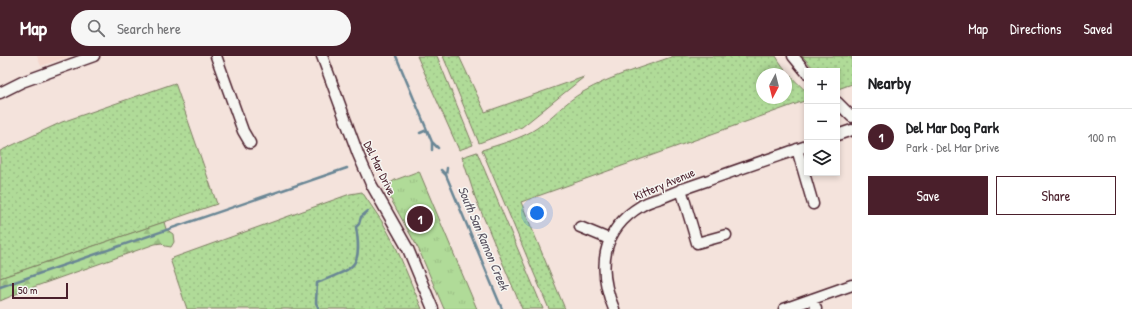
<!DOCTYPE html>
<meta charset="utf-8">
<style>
body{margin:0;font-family:"Patrick Hand",sans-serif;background:#f6f6f6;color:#202124}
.controls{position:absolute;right:12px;top:12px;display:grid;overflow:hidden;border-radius:0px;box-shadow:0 2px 6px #0003}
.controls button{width:36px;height:36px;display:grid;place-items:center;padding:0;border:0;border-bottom:1px solid #e0e0e0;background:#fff;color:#202124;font:20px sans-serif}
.compass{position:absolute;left:756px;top:12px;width:36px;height:36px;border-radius:50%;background:#fff;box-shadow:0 2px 6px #0003;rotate:187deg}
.scale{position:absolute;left:12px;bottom:10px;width:56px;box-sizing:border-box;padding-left:4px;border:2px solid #4a1f2b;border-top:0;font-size:11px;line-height:14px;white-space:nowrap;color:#4a1f2b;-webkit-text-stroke:3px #f6f6f2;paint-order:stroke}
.you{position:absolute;left:537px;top:157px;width:14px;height:14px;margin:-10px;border:3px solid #fff;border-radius:50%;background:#1a73e8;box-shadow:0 0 0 6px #1a73e833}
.badge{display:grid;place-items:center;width:26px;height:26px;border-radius:50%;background:#4a1f2b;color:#fff;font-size:13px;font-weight:700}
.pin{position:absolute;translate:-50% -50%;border:2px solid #fff;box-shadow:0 1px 4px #0006}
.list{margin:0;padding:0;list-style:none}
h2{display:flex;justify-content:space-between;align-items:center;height:52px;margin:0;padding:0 16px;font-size:17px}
h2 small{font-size:13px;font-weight:400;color:#757577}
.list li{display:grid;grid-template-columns:26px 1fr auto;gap:12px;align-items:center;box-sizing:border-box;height:56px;padding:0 16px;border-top:1px solid #e0e0e0}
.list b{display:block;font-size:15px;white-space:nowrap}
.list p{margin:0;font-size:13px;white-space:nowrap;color:#757577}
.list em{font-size:13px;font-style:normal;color:#757577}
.actions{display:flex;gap:8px;padding:12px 16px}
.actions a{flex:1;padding:9px 0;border:1px solid #4a1f2b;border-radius:0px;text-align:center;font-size:14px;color:#4a1f2b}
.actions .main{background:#4a1f2b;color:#fff}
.icon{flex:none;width:22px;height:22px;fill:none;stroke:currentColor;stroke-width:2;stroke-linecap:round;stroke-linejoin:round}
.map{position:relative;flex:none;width:852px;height:253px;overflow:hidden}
header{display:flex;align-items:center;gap:24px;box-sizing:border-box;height:56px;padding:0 20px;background:#4a1f2b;color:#fff}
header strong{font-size:19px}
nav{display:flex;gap:22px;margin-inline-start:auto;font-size:14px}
.search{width:280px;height:36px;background:#f6f6f6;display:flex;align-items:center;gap:10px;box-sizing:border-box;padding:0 14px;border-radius:22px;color:#757577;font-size:15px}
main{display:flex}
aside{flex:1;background:#fff}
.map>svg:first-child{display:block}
.built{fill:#f3d6cc}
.grass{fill:url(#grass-dots);stroke:#7d7d62;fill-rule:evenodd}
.forest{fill:url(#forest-firs);stroke:#7d7d62}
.park{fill:url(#park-tufts);stroke:#7d7d62}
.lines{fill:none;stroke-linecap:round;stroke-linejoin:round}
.stream{stroke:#698695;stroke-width:2.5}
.minor-casing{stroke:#4a1f2b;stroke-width:13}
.minor{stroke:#f6f6f2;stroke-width:10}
.labels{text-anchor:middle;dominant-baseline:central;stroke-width:3;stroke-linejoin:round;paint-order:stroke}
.street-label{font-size:12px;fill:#4a1f2b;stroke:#f6f6f2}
.water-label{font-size:13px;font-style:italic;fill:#595260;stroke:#f6f6f2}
</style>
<header>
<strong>Map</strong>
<div class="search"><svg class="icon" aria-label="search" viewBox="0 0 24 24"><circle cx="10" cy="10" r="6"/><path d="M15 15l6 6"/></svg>Search here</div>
<nav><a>Map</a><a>Directions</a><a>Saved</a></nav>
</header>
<main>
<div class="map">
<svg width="852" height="253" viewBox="0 0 852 253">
<defs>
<pattern id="grass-dots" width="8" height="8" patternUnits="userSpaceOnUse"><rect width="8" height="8" fill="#b0db98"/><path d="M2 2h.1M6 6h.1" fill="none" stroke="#99bc83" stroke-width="1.8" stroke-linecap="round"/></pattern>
<pattern id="forest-firs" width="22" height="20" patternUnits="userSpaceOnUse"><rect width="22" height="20" fill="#b0db98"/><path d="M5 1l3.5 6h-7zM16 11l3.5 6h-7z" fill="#99bc83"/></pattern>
<pattern id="park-tufts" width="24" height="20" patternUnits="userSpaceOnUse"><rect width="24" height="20" fill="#b0db98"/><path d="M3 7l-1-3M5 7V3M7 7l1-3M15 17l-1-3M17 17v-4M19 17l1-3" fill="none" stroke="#99bc83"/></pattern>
</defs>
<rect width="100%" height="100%" fill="#f4e3dc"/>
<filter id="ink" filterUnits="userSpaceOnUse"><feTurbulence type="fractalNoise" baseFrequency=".025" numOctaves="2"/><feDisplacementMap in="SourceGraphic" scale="8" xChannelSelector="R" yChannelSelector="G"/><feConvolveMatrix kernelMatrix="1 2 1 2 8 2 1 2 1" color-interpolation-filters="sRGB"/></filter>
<g filter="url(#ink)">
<path class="built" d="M37,0H71L41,10Z"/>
<path class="grass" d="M417,0H437L473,89L459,94Z
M443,0H459L485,56L584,21L522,71L479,87Z
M674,0H776C784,14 795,25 807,36V44L521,146L565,253H549L482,94C500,88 521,83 537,72C553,61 565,46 583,36C611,20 643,11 674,0ZM762,18H786V42H762Z
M802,0H852V28L838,33L837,15H816Z
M175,27L217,148L0,222V95L62,66Z
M477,96L543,253H522L475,141L462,101Z
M362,136L383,167L396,191L422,253H187L170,203L350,138Z"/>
<path class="forest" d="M164,166L166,173L173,178L174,186L171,191L165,190L162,187L155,188L28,233L0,245V222Z"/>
<path class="park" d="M419,115L477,253H444L419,194L384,131L395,124Z"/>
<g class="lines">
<path class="stream" d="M396,0L432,86V94
M420,77L427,74
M432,86L438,92
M441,114L446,119L502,253
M446,119L447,112
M0,231L347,112
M319,253L316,247L317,227C353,212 363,213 356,171L359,168L361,161L368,155"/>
<defs>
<path id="minor" d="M216,0L243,75L250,87
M322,0L358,98L371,128L408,193L433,253
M793,0L807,17
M0,37L22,26L94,0
M837,46L852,61
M837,79L852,74
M797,93L813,148
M681,133L697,187L726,179
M580,171L609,183
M812,243L816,253
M614,253C597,213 601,174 641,150C647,146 654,144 661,142C677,135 693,129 709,124C742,112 775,101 807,90
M784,253L852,229"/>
</defs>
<use href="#minor" class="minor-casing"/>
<use href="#minor" class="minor"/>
</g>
</g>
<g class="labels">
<g class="street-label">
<text transform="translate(380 112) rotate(64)">Del Mar Drive</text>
<text transform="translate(664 128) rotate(-23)">Kittery Avenue</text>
</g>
<g class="water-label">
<text transform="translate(484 182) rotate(67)">South San Ramon Creek</text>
</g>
</g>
</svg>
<div class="controls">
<button>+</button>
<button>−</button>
<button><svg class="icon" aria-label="layers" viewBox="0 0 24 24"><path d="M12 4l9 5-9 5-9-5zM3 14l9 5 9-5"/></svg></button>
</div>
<svg class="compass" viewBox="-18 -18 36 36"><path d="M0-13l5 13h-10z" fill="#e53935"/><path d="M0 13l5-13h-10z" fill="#757577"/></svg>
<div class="scale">50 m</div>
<div class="you"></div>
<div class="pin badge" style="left:420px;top:163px">1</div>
</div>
<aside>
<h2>Nearby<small></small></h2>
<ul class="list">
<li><span class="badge">1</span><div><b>Del Mar Dog Park</b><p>Park · Del Mar Drive</p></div><em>100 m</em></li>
</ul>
<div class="actions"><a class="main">Save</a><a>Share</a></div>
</aside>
</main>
